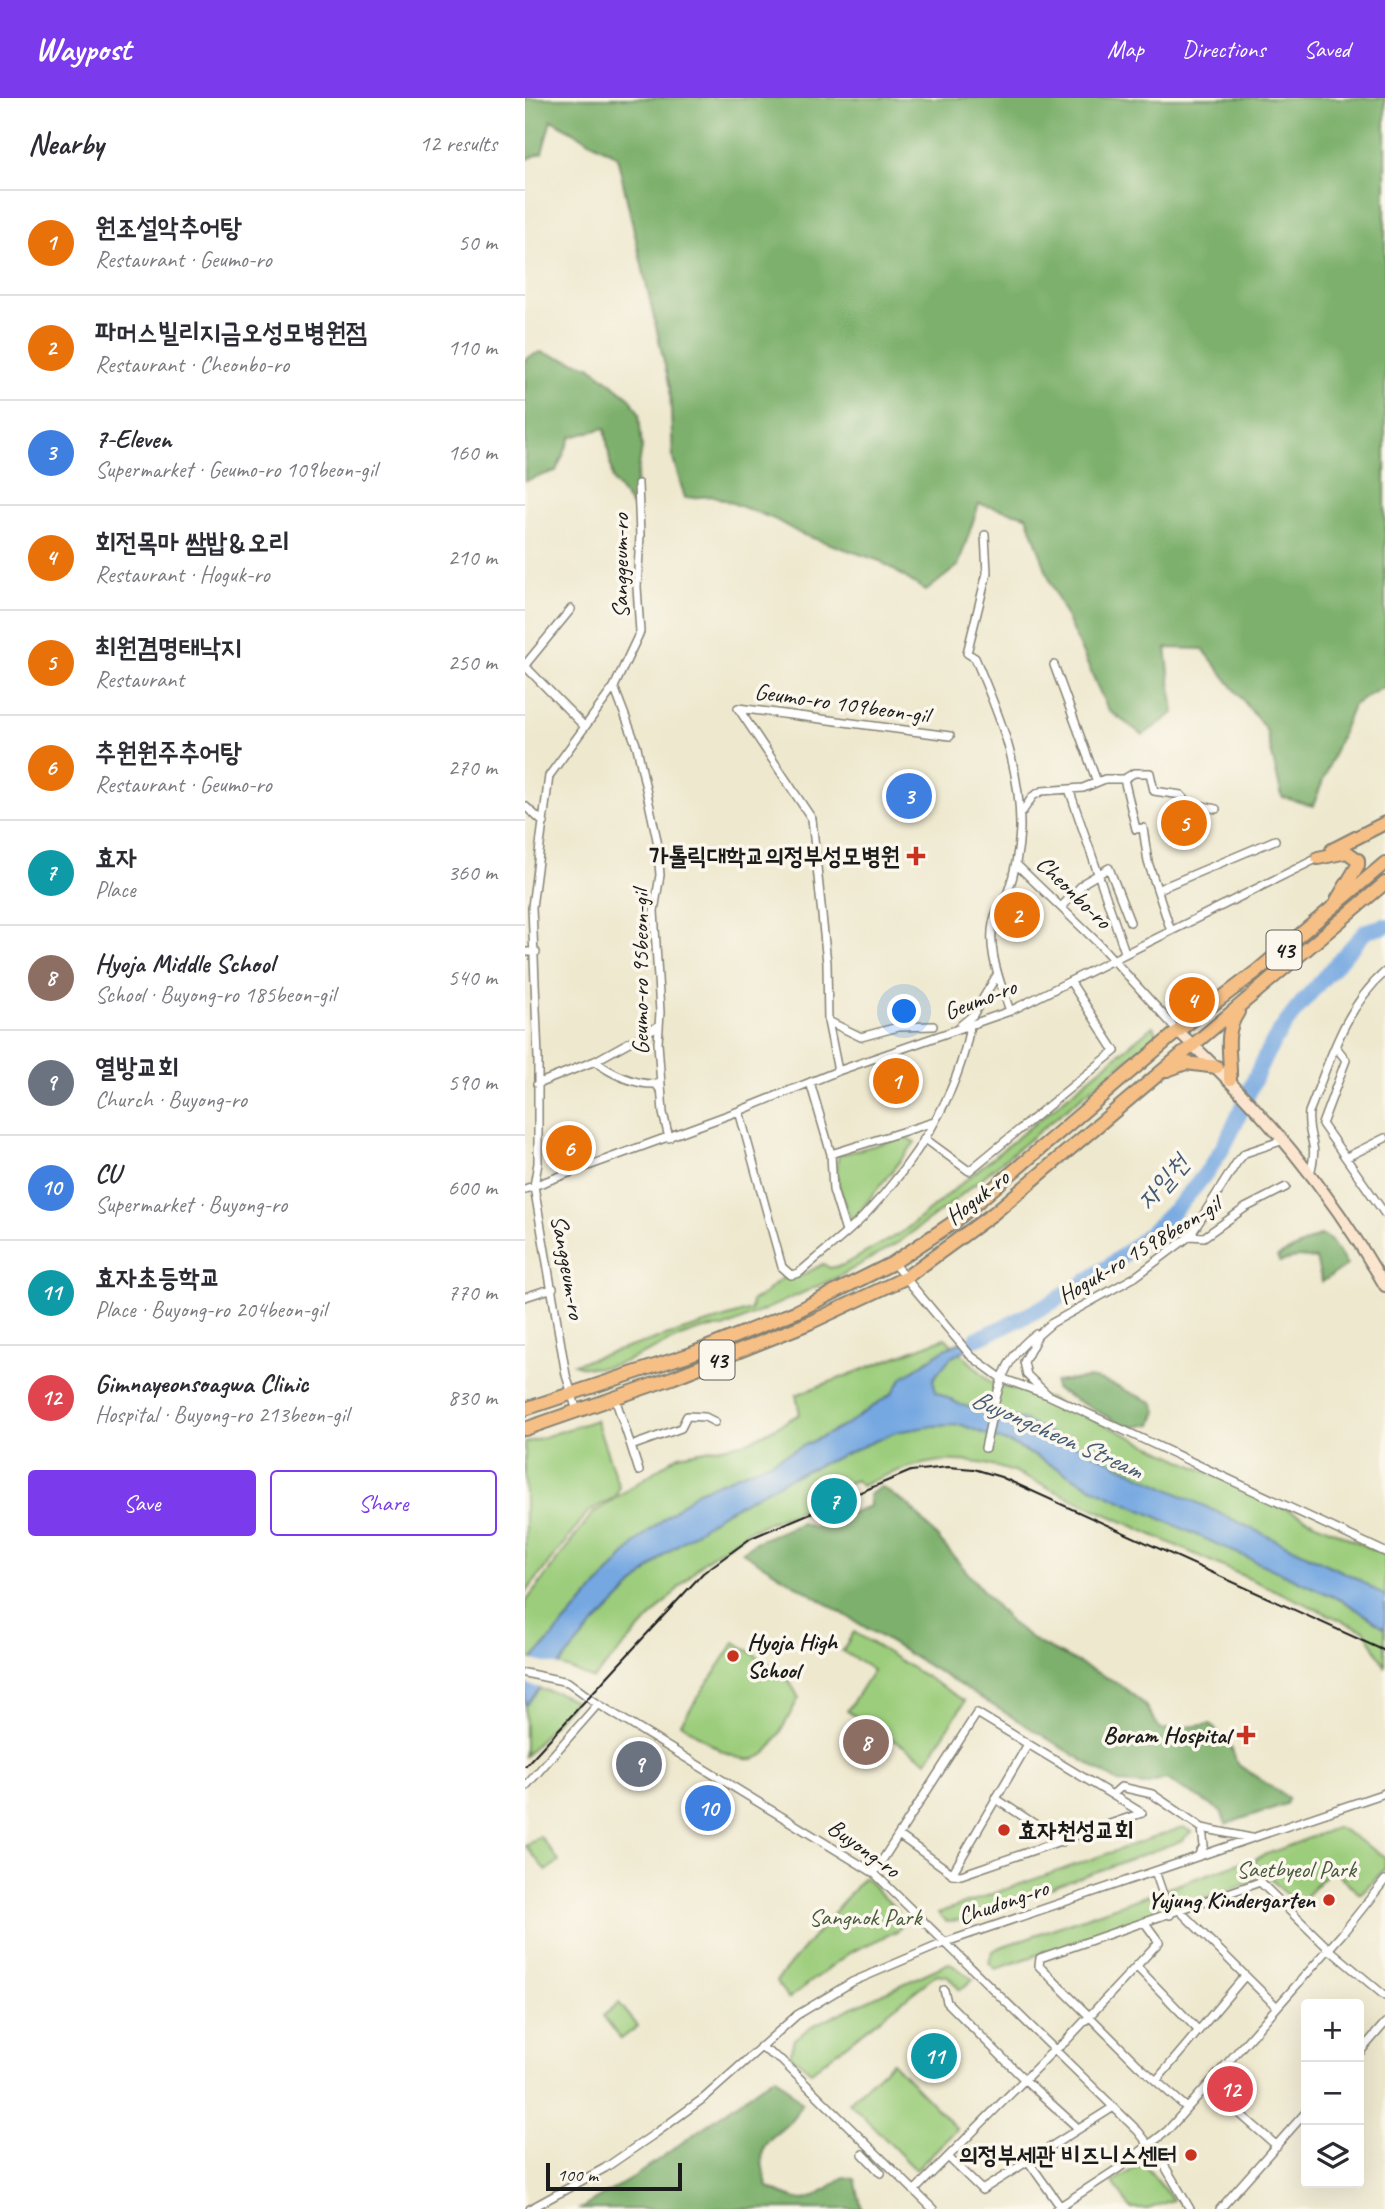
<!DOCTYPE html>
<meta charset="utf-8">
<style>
body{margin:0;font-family:Caveat,"Poor Story",sans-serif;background:#f2f2f3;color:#2b2b33}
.controls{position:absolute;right:21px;bottom:21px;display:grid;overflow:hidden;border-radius:7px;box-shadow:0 7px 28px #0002}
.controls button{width:63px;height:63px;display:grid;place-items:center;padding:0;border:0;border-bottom:2px solid #e1e1e2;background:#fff;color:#2b2b33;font:35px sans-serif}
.scale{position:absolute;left:21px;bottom:18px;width:136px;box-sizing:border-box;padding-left:7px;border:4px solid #1c1c1c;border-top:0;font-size:19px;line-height:24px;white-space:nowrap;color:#1c1c1c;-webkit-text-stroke:5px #fbf7ec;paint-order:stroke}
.you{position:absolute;left:380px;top:914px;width:24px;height:24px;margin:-18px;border:5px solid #fff;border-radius:50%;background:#1a73e8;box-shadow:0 0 0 10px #1a73e833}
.badge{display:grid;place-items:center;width:46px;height:46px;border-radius:50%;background:#7c3aed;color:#fff;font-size:23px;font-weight:700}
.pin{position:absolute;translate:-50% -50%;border:4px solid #fff;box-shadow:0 2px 7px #0006}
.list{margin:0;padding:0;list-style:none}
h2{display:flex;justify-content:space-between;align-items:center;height:91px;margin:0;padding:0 28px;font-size:30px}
h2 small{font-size:23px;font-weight:400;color:#7c7c81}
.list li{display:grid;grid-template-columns:46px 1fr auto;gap:21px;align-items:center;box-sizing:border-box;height:105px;padding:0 28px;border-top:2px solid #e1e1e2}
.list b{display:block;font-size:26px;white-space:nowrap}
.list p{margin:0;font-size:23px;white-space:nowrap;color:#7c7c81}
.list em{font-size:23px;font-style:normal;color:#7c7c81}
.actions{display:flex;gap:14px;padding:21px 28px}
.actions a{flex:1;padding:16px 0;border:2px solid #7c3aed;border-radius:7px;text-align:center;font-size:24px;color:#7c3aed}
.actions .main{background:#7c3aed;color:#fff}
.icon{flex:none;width:38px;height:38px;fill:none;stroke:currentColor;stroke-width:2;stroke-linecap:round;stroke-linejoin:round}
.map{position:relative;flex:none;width:860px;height:2111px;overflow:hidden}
header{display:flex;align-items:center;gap:42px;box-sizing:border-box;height:98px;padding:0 35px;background:#7c3aed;color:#fff}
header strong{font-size:33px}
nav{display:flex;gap:38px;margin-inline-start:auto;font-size:24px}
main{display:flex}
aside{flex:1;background:#fff}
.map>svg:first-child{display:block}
.green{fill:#9ccd7c;stroke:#5c744c;stroke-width:2}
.forest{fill:#7db06c;stroke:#4c6644;stroke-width:2}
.water{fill:#75a7e1;stroke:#48627e;stroke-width:2}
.pier{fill:#eee8ce}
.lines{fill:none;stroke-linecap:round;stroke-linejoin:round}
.river{stroke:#75a7e1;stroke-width:16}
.minor-casing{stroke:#858275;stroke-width:10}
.secondary-casing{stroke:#858275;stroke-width:14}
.primary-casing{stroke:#858275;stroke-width:16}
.minor{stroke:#fff;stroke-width:7}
.secondary{stroke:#fbe5cf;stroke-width:10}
.primary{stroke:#f5bf86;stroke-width:12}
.tram{stroke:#1c1c1c;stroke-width:2}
.poi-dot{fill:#c8321e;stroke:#fbf7ec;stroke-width:2.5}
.labels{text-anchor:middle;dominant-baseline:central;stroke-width:7;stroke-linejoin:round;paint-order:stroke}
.shield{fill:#fbf7ec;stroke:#5f5e5a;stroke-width:2}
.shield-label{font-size:23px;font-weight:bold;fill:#1c1c1c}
.street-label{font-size:24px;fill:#1c1c1c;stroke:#fbf7ec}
.poi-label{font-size:24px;font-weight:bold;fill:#1c1c1c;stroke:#fbf7ec;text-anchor:end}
.park-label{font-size:24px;fill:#495a3e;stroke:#fbf7ec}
.water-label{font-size:26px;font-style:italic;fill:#445b75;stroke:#fbf7ec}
</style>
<header>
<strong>Waypost</strong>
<nav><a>Map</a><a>Directions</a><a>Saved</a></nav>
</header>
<main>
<aside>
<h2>Nearby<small>12 results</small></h2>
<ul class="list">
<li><span class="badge" style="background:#e8710a">1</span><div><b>원조설악추어탕</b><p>Restaurant · Geumo-ro</p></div><em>50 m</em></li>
<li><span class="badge" style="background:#e8710a">2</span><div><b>파머스빌리지금오성모병원점</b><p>Restaurant · Cheonbo-ro</p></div><em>110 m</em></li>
<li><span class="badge" style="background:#3f7fe0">3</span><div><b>7-Eleven</b><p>Supermarket · Geumo-ro 109beon-gil</p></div><em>160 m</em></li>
<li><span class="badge" style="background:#e8710a">4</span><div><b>회전목마 쌈밥＆오리</b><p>Restaurant · Hoguk-ro</p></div><em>210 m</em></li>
<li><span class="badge" style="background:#e8710a">5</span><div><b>최원겸명태낙지</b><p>Restaurant</p></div><em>250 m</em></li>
<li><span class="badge" style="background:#e8710a">6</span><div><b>추원원주추어탕</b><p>Restaurant · Geumo-ro</p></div><em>270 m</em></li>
<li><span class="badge" style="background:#0f9aa8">7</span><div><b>효자</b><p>Place</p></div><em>360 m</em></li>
<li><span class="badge" style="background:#8d6e63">8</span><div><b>Hyoja Middle School</b><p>School · Buyong-ro 185beon-gil</p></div><em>540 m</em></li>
<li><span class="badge" style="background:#6b7280">9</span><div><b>열방교회</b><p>Church · Buyong-ro</p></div><em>590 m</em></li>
<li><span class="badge" style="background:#3f7fe0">10</span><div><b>CU</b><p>Supermarket · Buyong-ro</p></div><em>600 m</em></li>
<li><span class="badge" style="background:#0f9aa8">11</span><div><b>효자초등학교</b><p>Place · Buyong-ro 204beon-gil</p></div><em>770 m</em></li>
<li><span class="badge" style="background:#e0444e">12</span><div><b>Gimnayeonsoagwa Clinic</b><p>Hospital · Buyong-ro 213beon-gil</p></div><em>830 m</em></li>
</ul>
<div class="actions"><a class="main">Save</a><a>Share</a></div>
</aside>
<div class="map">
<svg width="860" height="2111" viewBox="0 0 860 2111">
<rect width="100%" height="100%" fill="#fbf7ec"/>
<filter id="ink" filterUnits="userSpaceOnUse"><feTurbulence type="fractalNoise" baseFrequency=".0143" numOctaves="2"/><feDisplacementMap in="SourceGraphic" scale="14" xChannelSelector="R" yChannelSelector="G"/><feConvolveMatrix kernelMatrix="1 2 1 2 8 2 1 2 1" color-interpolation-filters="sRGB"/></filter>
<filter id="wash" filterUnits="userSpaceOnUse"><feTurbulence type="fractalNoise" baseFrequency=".00686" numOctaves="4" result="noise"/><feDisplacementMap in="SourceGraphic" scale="28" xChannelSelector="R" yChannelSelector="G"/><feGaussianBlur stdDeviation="1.57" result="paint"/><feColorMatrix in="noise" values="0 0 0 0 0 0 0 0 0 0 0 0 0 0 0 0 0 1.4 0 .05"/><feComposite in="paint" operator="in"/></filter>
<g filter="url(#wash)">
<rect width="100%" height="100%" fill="#eee8ce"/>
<path class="green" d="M628,928L633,936L424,1107L374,1144L313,1179L199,1230C150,1226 96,1285 49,1266L226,1212L227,1202L234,1200L257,1180L278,1177L298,1166L305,1170L319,1167L380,1132Z
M380,1039L390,1044L326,1124C319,1103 307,1079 314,1057Z
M420,1240L468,1286L525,1301L860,1457V1568L840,1533L486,1373C429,1354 389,1363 336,1388L331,1382L280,1402L283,1409L225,1432L178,1464L68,1581L42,1570L0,1560V1505L67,1416L154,1357L223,1344L275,1316L271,1297Z
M71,1322L94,1389L91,1398L63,1414L0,1496V1345Z
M329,1534L440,1603L402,1663L322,1613L348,1572L317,1553Z
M210,1544L261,1577L274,1600C266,1613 250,1648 240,1656C215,1675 176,1638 156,1625Z
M0,1588L34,1595L49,1603L0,1658Z
M658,1729L666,1734L656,1743L438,1822L420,1823L413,1815Z
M813,1729L860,1759V1771L835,1796L807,1771L772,1807L729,1764L731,1760Z
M15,1738L34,1763L21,1773L1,1748Z
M717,1764L733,1782L471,1871L464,1865L467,1854L473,1850Z
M339,1779L372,1812L377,1826L372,1833L324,1855L263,1901L251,1883Z
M424,1865L448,1881L435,1892L423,1878L412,1876L286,1974L265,1957L269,1941L291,1926Z
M94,1905L113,1928L96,1941L78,1918Z
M367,1964L432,2031L391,2072L324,2004Z
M618,2065L648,2102L623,2111H606L588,2084Z"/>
<path class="forest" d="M0,0H860V588L828,607L788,708L757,699L741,632L678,551L641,550L649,615L618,637L583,612L525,483L502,418L454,406L433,468L401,493L355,463L276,436L249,421L189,398L160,400L148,361L145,290L92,58L26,22L17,55L0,62Z
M15,254L65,268L105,300L114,315L117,350L107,408L88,383L80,330L46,339L31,373L0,383V261Z
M796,1137L805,1142L822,1167L797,1184L791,1161L774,1159L755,1164L752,1159Z
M563,1280C585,1282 607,1297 628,1304L632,1313L627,1326L610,1329L598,1327L530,1291V1284Z
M356,1389L386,1409L485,1524L513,1545L593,1585L619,1606L636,1632L686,1626L706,1649L712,1666L763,1700L761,1706L701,1726L696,1713L641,1681L619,1687L595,1685L217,1454L230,1444L276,1425L288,1429L345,1408L344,1397Z
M250,1978L277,2005C259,2046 223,2030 243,2089C286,2111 281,2103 319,2079L330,2081L337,2111H55L109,2079Z"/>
<path class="water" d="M469,1229L472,1235L425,1260L408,1281L411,1294L436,1307L496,1321L831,1480L860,1498V1530L820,1504L572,1392L491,1348L437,1327L409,1328L371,1334L260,1382L196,1416L139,1457L64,1532L0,1608V1570L113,1442L173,1393L245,1364L321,1327L367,1295L378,1279L420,1251Z"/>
<path class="pier" d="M3,1561L39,1569L21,1591L0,1586V1564Z"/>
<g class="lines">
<path class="river" d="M451,1241C539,1204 626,1149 684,1071C712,1033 723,988 746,948C767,911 812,866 841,833L860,828"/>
</g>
</g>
<g filter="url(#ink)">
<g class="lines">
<defs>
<path id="minor" d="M460,437L462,475L442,555L450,560C474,616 496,669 495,731C494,752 490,774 483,794C480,801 474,806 472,813C458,843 475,884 485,913
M0,567L46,511
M529,567L572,684
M0,568L58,627
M89,589L112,649L132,742L135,777L129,813L135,914L133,945L138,1015L144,1040
M599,681L609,675H625L629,693L656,697L662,704L691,711
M544,691L600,854
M0,708L19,725
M495,717L508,698L517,693L558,690L580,681H599L611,731L618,730L623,764L646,833
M491,766L573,845L653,933
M634,791L750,742
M537,808L560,784L584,770L605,824
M0,854H11
M303,923L336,939L373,929L408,928
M436,927L448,917L472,877
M811,949L821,962L797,1026L860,1116
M70,963C86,976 111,987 131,986L136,993
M313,973L303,923L302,865L287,721L213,610L425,638
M285,984L306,1056L308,1092L321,1134
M12,986L70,963L133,928
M214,1013L257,1169L266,1177L274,1175C295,1156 319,1139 339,1118C388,1067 434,998 445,927
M399,1040L444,1073L590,953L545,883
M306,1056L409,1024
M822,1059L860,1040
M786,1072C794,1043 781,1040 784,1014C804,965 819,910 860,874
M0,1091L214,1013L313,973L485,913L793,760
M665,1138L712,1064L720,1055L759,1042
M368,1165L446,1258L476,1280L523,1297L502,1277L499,1264L513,1237L527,1225L610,1179L665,1138L679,1139L720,1110L761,1089
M0,1199L28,1190
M523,1297L860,1454
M90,1300L106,1348L156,1330L162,1318L180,1319L190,1324
M52,1313L41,1277L9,1088L13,1065V960L7,809L24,678L89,589L115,534L112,489L115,438L113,386
M106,1348L114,1373
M460,1350C470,1308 472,1263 511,1236
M0,1575L43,1584L73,1606L349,1775L613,2033L638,2065L665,2111
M0,1689L73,1606
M587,1697L596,1689L627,1696L677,1730L726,1740
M470,1700L537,1744
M375,1738L428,1776L436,1777L617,1715
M673,1758L679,1748L677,1730
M630,1773L645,1817
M349,1775L452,1615L617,1715
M427,1776L503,1646
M655,1813L752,1909
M611,1868L672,1931
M419,1892L422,1904L499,1981L554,2031
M235,1949L256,1962L408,2111
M834,1955L860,1925
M631,1983L719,1879
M683,1988L752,2048
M662,2010L613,1967L514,1868L515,1860L735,1784L804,1851L860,1898
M338,2056L356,2075
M423,2059L457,2092L587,2010
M503,2063L535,2108
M389,2093L525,1956L540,1944L634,1844L620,1825
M5,2111L80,2070L131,2035L179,2000L272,1917L327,1884L421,1844L860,1695
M531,2111L594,2070L642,2033L817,1836L860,1782
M695,2111L781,2014"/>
<path id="secondary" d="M653,933C737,1011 803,1089 860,1188"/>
<path id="primary" d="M807,752L860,725
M793,760L822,754L833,762V767L812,802
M642,972L661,965L692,969
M705,981C706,956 698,936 713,914
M0,1311L166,1256L270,1214L368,1165L429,1124L653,933L732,873L860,765
M0,1331L147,1280L284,1225L380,1180L469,1115L860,785"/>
</defs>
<use href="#minor" class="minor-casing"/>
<use href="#secondary" class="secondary-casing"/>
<use href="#primary" class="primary-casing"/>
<use href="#minor" class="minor"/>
<use href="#secondary" class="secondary"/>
<use href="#primary" class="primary"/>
<path class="tram" d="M0,1668L178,1475L226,1440L386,1373L423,1369L449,1371L476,1379L860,1553"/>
</g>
</g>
<g class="poi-dot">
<path d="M387.5 747.5h7v7h7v7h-7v7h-7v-7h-7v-7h7z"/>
<circle cx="208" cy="1558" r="7"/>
<path d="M717.5 1626.5h7v7h7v7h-7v7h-7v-7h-7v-7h7z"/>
<circle cx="479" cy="1732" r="7"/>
<circle cx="804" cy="1802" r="7"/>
<circle cx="666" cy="2057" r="7"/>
</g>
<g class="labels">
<g class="shield">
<rect x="741.5" y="832.5" width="35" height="39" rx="5"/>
<rect x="174.5" y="1242.5" width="35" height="39" rx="5"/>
</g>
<g class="shield-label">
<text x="759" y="852">43</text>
<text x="192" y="1262">43</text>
</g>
<g class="street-label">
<text transform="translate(95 468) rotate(-90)">Sanggeum-ro</text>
<text transform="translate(317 605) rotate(8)">Geumo-ro 109beon-gil</text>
<text transform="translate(549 794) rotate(44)">Cheonbo-ro</text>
<text transform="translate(115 874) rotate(-90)">Geumo-ro 95beon-gil</text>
<text transform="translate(455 901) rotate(-21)">Geumo-ro</text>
<text transform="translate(452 1099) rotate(-38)">Hoguk-ro</text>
<text transform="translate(614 1152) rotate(-31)">Hoguk-ro 1598beon-gil</text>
<text transform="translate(43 1169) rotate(80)">Sanggeum-ro</text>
<text transform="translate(339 1750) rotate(36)">Buyong-ro</text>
<text transform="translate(478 1804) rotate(-19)">Chudong-ro</text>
</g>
<g class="poi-label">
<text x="375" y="758">가톨릭대학교의정부성모병원</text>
<text x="222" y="1544" text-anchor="start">Hyoja High<tspan x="222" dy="28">School</tspan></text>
<text x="705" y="1637">Boram Hospital</text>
<text x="493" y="1732" text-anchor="start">효자천성교회</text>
<text x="790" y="1802">Yujung Kindergarten</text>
<text x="652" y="2057">의정부세관 비즈니스센터</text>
</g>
<g class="park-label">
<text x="771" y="1771">Saetbyeol Park</text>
<text x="340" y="1819">Sangnok Park</text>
</g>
<g class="water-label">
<text transform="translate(638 1084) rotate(-49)">자일천</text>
<text transform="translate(532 1336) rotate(24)">Buyongcheon Stream</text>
</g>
</g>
</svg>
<div class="controls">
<button>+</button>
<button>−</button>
<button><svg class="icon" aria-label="layers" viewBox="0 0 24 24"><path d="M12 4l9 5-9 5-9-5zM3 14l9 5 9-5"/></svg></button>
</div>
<div class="scale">100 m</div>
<div class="you"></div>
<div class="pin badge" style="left:371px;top:983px;background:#e8710a">1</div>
<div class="pin badge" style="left:492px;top:817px;background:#e8710a">2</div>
<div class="pin badge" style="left:384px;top:698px;background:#3f7fe0">3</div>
<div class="pin badge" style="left:667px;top:902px;background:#e8710a">4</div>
<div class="pin badge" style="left:659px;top:725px;background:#e8710a">5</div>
<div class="pin badge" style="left:44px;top:1050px;background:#e8710a">6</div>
<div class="pin badge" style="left:309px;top:1403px;background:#0f9aa8">7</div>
<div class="pin badge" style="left:341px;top:1644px;background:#8d6e63">8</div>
<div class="pin badge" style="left:114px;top:1666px;background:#6b7280">9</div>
<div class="pin badge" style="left:183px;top:1710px;background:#3f7fe0">10</div>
<div class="pin badge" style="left:409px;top:1958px;background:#0f9aa8">11</div>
<div class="pin badge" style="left:705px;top:1991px;background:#e0444e">12</div>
</div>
</main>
